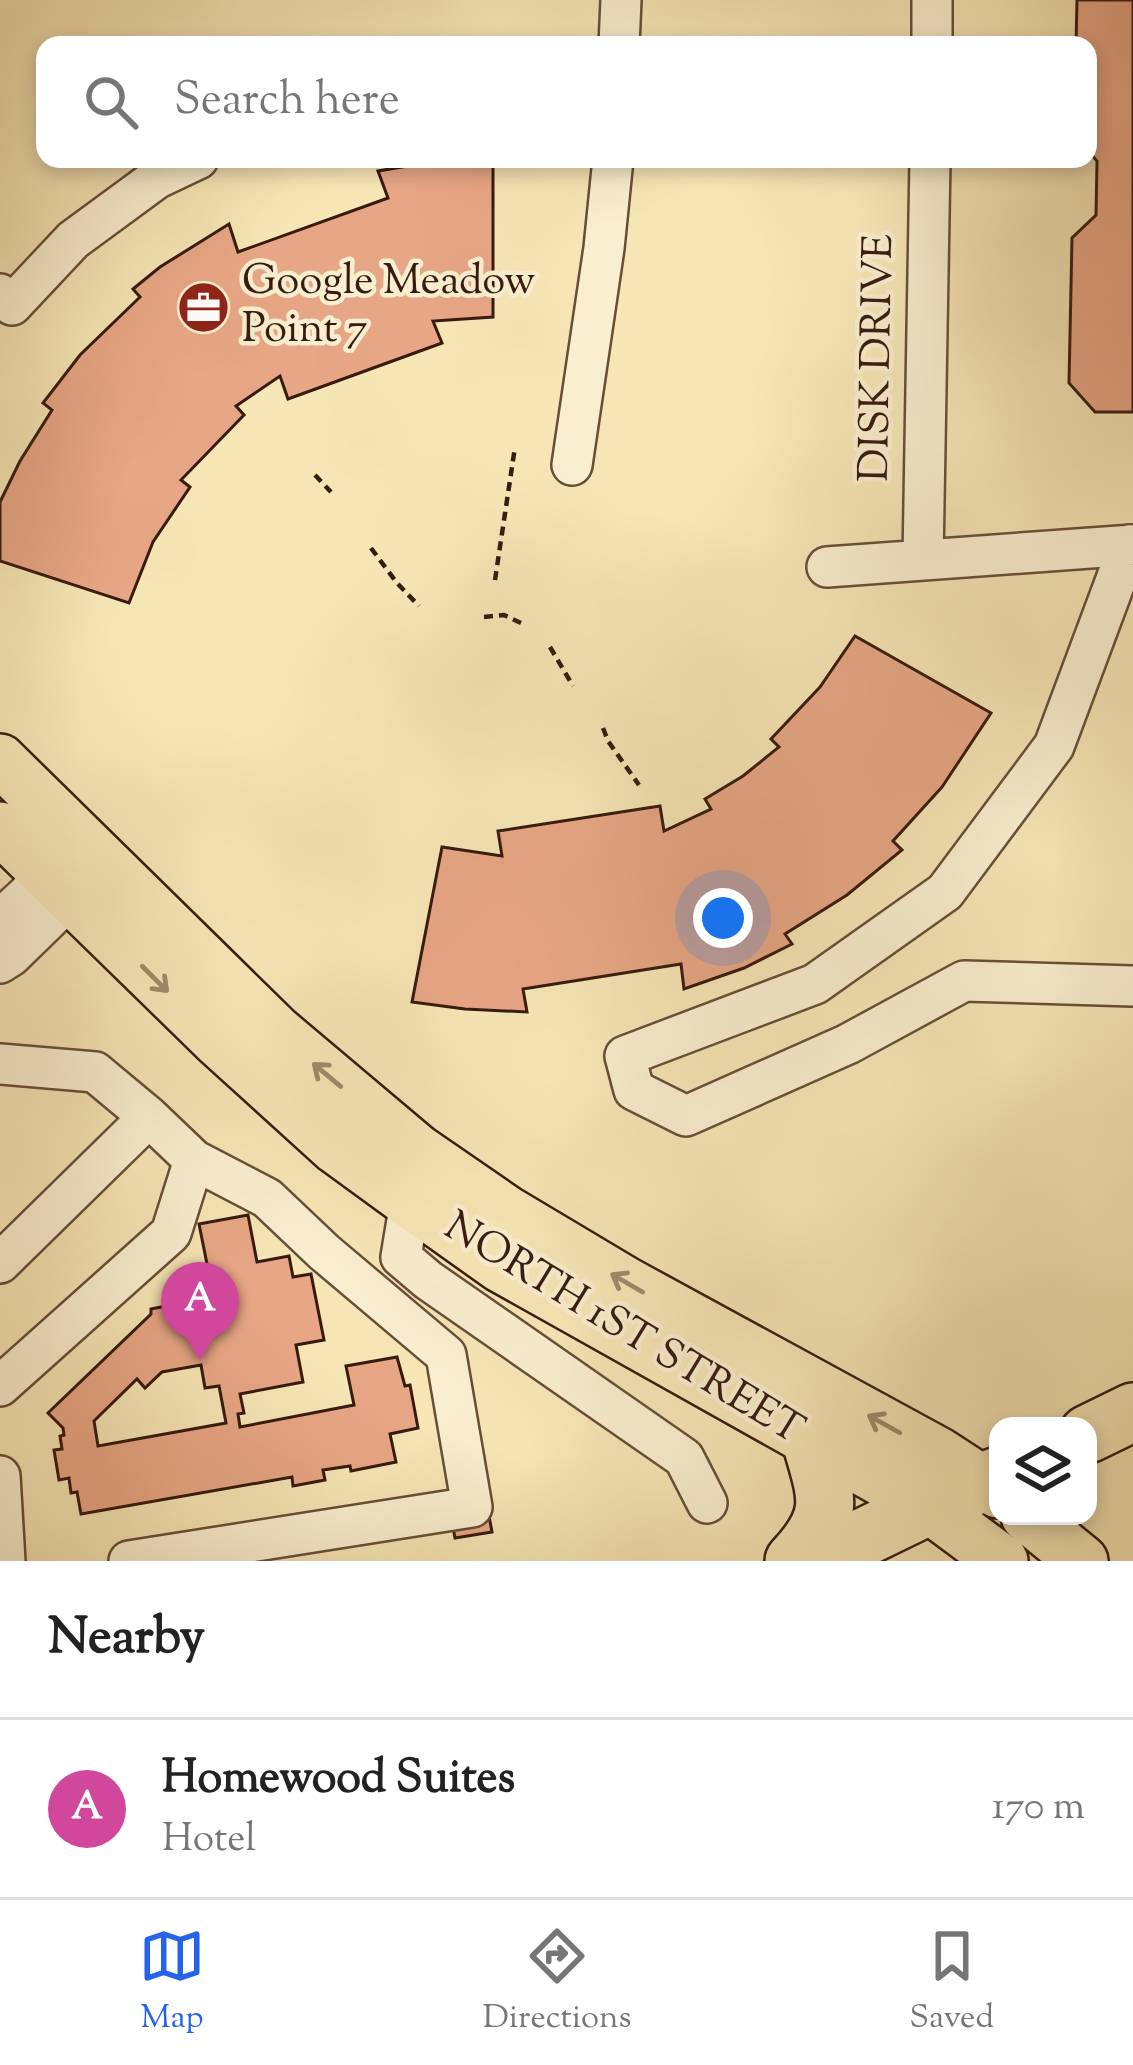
<!DOCTYPE html>
<style>
body{margin:0;font-family:"Sorts Mill Goudy",serif;background:#f2f2f2;color:#222}
.controls{position:absolute;right:36px;bottom:36px;display:grid;overflow:hidden;border-radius:24px;box-shadow:0 6px 18px #0003}
.controls button{width:108px;height:108px;display:grid;place-items:center;padding:0;border:0;border-bottom:3px solid #e0e0e0;background:#fff;color:#222;font:60px sans-serif}
.you{position:absolute;left:723px;top:918px;width:42px;height:42px;margin:-30px;border:9px solid #fff;border-radius:50%;background:#1a73e8;box-shadow:0 0 0 18px #1a73e833}
.badge{display:grid;place-items:center;width:78px;height:78px;border-radius:50%;background:#2563eb;color:#fff;font-size:39px;font-weight:700}
.pin{position:absolute;translate:-50% -99px;filter:drop-shadow(0 3px 6px #0008)}
.pin::after{content:'';position:absolute;top:63px;width:42px;height:36px;background:inherit;clip-path:polygon(0 0,100% 0,50% 100%)}
.list{margin:0;padding:0;list-style:none}
h2{display:flex;justify-content:space-between;align-items:center;height:156px;margin:0;padding:0 48px;font-size:51px}
h2 small{font-size:39px;font-weight:400;color:#767676}
.list li{display:grid;grid-template-columns:78px 1fr auto;gap:36px;align-items:center;box-sizing:border-box;height:180px;padding:0 48px;border-top:3px solid #e0e0e0}
.list b{display:block;font-size:45px;white-space:nowrap}
.list p{margin:0;font-size:39px;white-space:nowrap;color:#767676}
.list em{font-size:39px;font-style:normal;color:#767676}
.icon{flex:none;width:66px;height:66px;fill:none;stroke:currentColor;stroke-width:2;stroke-linecap:round;stroke-linejoin:round}
.map{position:relative;flex:none;width:1133px;height:1561px;overflow:hidden}
.search{position:absolute;background:#fff;box-shadow:0 6px 18px #0003;left:36px;right:36px;top:36px;height:132px;display:flex;align-items:center;gap:30px;box-sizing:border-box;padding:0 42px;border-radius:24px;color:#767676;font-size:45px}
.sheet{height:336px;background:#fff}
nav{display:flex;justify-content:space-around;align-items:center;box-sizing:border-box;height:168px;border-top:3px solid #e0e0e0;background:#fff;font-size:33px;color:#767676}
nav a{display:grid;justify-items:center;gap:6px}
nav .on{color:#2563eb}
.map>svg:first-child{display:block}
.building{fill:#e7a685;stroke:#371b10;stroke-width:3;fill-rule:evenodd}
.lines{fill:none;stroke-linecap:round;stroke-linejoin:round}
.minor-casing{stroke:#674e39;stroke-width:44}
.major-casing{stroke:#371b10;stroke-width:56}
.highway-casing{stroke:#371b10;stroke-width:62}
.path{stroke:#371b10;stroke-width:4.5;stroke-dasharray:9 6;stroke-linecap:butt}
.minor{stroke:#f9eecf;stroke-width:39}
.major{stroke:#f6e5b5;stroke-width:51}
.highway{stroke:#f6e5b5;stroke-width:57}
.oneway{stroke:#a08a6b}
.labels{text-anchor:middle;dominant-baseline:central;stroke-width:9;stroke-linejoin:round;paint-order:stroke}
.poi-label{font-size:42px;fill:#371b10;stroke:#f9eecf;text-anchor:start}
.street-label{font-size:42px;fill:#371b10;stroke:#f9eecf}
</style>
<div class="map">
<svg width="1133" height="1561" viewBox="0 0 1133 1561">
<rect width="100%" height="100%" fill="#f6e5b5"/>
<filter id="stains"><feTurbulence type="fractalNoise" baseFrequency=".00167" numOctaves="4"/><feColorMatrix values="0 0 0 0 .2 0 0 0 0 .09 0 0 0 0 .02 0 0 0 .5 -.17"/></filter>
<radialGradient id="worn" r=".72"><stop offset=".6" stop-color="#630" stop-opacity="0"/><stop offset="1" stop-color="#630" stop-opacity=".3"/></radialGradient>
<path class="building" d="M1077,0H1133V412H1095L1069,383L1072,238L1096,215L1097,161L1088,151V45H1076Z
M493,160V317L433,321L442,343L288,399L280,376L236,406L244,415L181,480L190,487L153,542L129,603L0,561V502L20,461L52,410L43,403L80,355L140,297L133,289L160,267L229,224L238,252L388,198L378,171L432,162Z
M855,636L991,713L942,787L893,841L902,850L847,895L785,934L792,944L744,968L684,989L681,964L523,989L527,1012L465,1009L412,1002L442,847L502,856L498,831L660,806L664,831L711,809L705,799L743,776L779,747L771,739L820,687Z
M248,1215L257,1262L289,1256L293,1277L311,1274L324,1340L296,1345L303,1382L240,1394L244,1413L238,1414L240,1427L354,1405L346,1366L397,1357L405,1386L410,1385L418,1428L390,1434L396,1462L351,1471L350,1466L323,1470L325,1480L293,1486L292,1477L81,1514L77,1492L71,1493L69,1478L59,1480L54,1450L62,1449L60,1436L64,1435L63,1428L48,1413L151,1314V1309L176,1304L173,1290L226,1280L225,1276L210,1279L199,1224ZM201,1365L205,1388L219,1386L226,1423L98,1446L94,1421L137,1379L145,1388L162,1372Z
M489,1516L492,1532L455,1538L452,1522Z"/>
<g class="lines">
<defs>
<path id="minor" d="M619,45L621,0
M932,45V0
M0,294L12,305L73,240L156,179L198,159
M572,465L604,248L613,159
M1129,545L1054,746L945,892L815,984L625,1056L634,1090L686,1116L848,1044L964,981L1133,986
M923,559L930,159
M827,567L1133,545
M0,920L29,893L57,850
M0,963L11,956L88,881
M0,1064L95,1072L149,1117L0,1263
M410,1202L401,1257L428,1280L684,1458L707,1503
M0,1386L171,1233L194,1160
M0,1476L5,1561
M129,1561L472,1507L446,1355L324,1252L267,1198L194,1160L149,1117"/>
<path id="major" d="M0,760L276,1031L417,1150L507,1212L626,1283L938,1453L998,1492
M0,828L217,1040L336,1148L410,1202L500,1266L928,1506L1002,1561
M1027,1516L1082,1561"/>
<path id="highway" d="M1088,1434L1133,1412
M794,1561C837,1515 827,1497 811,1441
M815,1561L928,1506L998,1476"/>
</defs>
<use href="#minor" class="minor-casing"/>
<use href="#major" class="major-casing"/>
<use href="#highway" class="highway-casing"/>
<path class="path" d="M315,475L331,492
M371,548L397,583L419,606
M495,580L515,447
M484,617L504,615L521,623
M550,647L573,686
M603,728L608,741L639,785"/>
<use href="#minor" class="minor"/>
<use href="#major" class="major"/>
<use href="#highway" class="highway"/>
</g>
<defs><path id="oneway-shaft" d="M-6 0H5M1.5-3L5.5 0L1.5 3" fill="none" stroke-width="1.6" stroke-linecap="round" stroke-linejoin="round" transform="scale(3)"/></defs>
<g class="oneway">
<use href="#oneway-shaft" transform="translate(155 979) rotate(45)"/>
<use href="#oneway-shaft" transform="translate(327 1075) rotate(-140)"/>
<use href="#oneway-shaft" transform="translate(627 1283) rotate(-150)"/>
<use href="#oneway-shaft" transform="translate(884 1424) rotate(-151)"/>
</g>
<defs>
<symbol id="office-disc" viewBox="-11 -11 22 22"><circle r="9.5" fill="#8f2418" stroke="#f9eecf"/><path d="M-6-3h4V-5.5h4V-3h4V5H-6ZM-1-4.5V-3h2v-1.5ZM-6 0V1H6V0Z" fill="#fff"/></symbol>
</defs>
<g fill-rule="evenodd">
<use href="#office-disc" x="174" y="278" width="59" height="59"/>
</g>
<g class="labels">
<g class="poi-label">
<text x="242" y="283">Google Meadow<tspan x="242" dy="48">Point 7</tspan></text>
</g>
<g class="street-label">
<text transform="translate(879 358) rotate(-89)">DISK DRIVE</text>
<text transform="translate(623 1330) rotate(31)">NORTH 1ST STREET</text>
</g>
</g>
<rect width="100%" height="100%" filter="url(#stains)"/>
<rect width="100%" height="100%" fill="url(#worn)"/>
</svg>
<div class="controls">
<button><svg class="icon" aria-label="layers" viewBox="0 0 24 24"><path d="M12 4l9 5-9 5-9-5zM3 14l9 5 9-5"/></svg></button>
</div>
<div class="you"></div>
<div class="pin badge" style="left:200px;top:1361px;background:#d1479c">A</div>
<div class="search"><svg class="icon" aria-label="search" viewBox="0 0 24 24"><circle cx="10" cy="10" r="6"/><path d="M15 15l6 6"/></svg>Search here</div>
</div>
<section class="sheet">
<h2>Nearby<small></small></h2>
<ul class="list">
<li><span class="badge" style="background:#d1479c">A</span><div><b>Homewood Suites</b><p>Hotel</p></div><em>170 m</em></li>
</ul>
</section>
<nav>
<a class="on"><svg class="icon" aria-label="map" viewBox="0 0 24 24"><path d="M3 6l6-2 6 2 6-2v14l-6 2-6-2-6 2zM9 4v14M15 6v14"/></svg>Map</a>
<a><svg class="icon" aria-label="directions" viewBox="0 0 24 24"><path d="M12 3l9 9-9 9-9-9zM9 14v-3h6M13 9l2 2-2 2"/></svg>Directions</a>
<a><svg class="icon" aria-label="saved" viewBox="0 0 24 24"><path d="M7 4h10v16l-5-4-5 4z"/></svg>Saved</a>
</nav>
